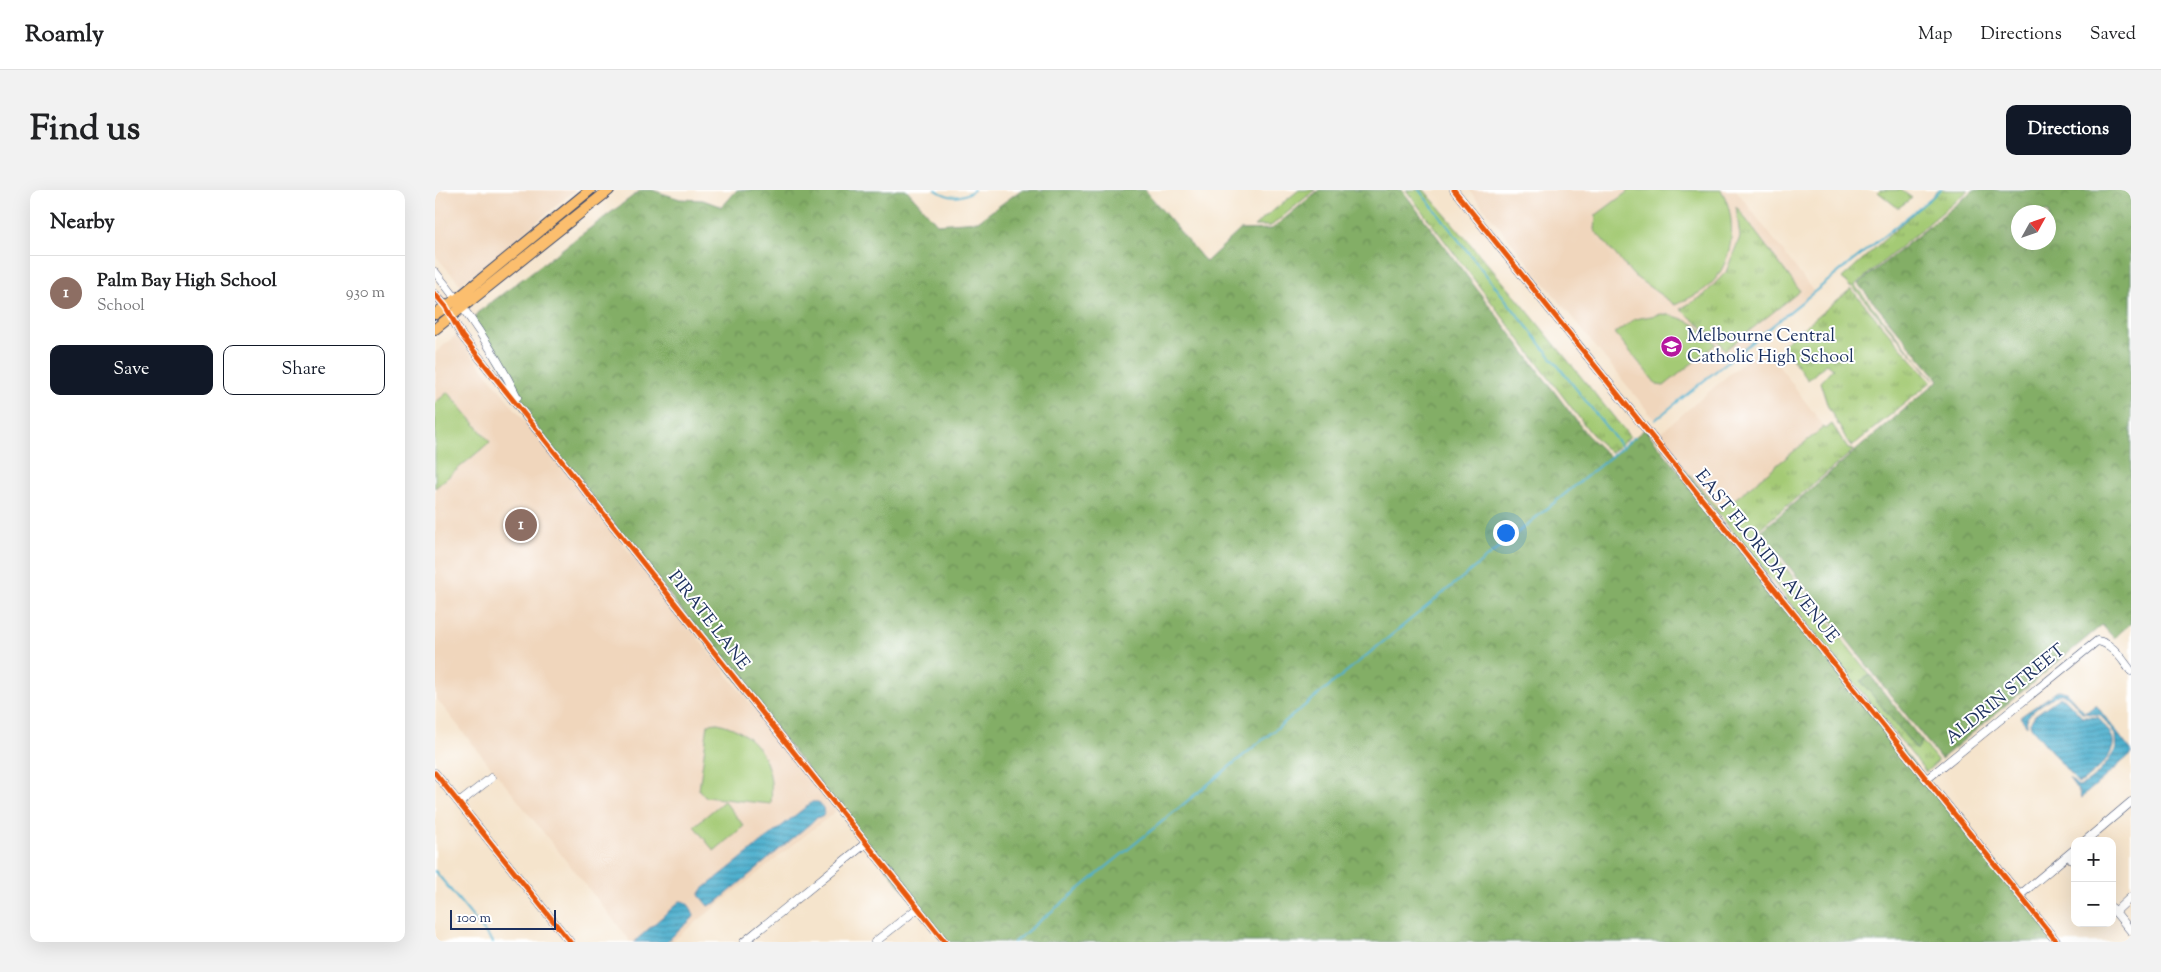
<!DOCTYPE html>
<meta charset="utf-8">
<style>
body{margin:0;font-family:"Sorts Mill Goudy",serif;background:#f2f2f2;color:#202124}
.controls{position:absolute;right:15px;bottom:15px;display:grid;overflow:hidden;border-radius:10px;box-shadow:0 5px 20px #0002}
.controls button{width:45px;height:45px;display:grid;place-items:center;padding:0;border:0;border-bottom:1px solid #e0e0e0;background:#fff;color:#202124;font:25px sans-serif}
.compass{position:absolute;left:1576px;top:15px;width:45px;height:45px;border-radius:50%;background:#fff;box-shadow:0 5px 20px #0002;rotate:50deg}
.scale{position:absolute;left:15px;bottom:12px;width:106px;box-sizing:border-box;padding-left:5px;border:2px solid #1b2f5e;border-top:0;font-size:14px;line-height:18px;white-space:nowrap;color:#1b2f5e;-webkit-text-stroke:4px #fff;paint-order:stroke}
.you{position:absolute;left:1070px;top:342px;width:18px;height:18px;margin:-12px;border:4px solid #fff;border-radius:50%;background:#1a73e8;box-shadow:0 0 0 8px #1a73e833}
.badge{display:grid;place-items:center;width:32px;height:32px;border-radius:50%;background:#111827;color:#fff;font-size:16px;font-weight:700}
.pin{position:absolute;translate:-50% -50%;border:2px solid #fff;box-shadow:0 1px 5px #0006}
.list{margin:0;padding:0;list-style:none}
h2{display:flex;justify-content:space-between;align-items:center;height:65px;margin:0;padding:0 20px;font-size:21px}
h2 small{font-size:16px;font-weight:400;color:#757577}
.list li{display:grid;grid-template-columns:32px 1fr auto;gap:15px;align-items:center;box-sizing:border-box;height:75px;padding:0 20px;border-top:1px solid #e0e0e0}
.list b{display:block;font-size:19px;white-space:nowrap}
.list p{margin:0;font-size:16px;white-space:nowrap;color:#757577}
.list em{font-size:16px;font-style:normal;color:#757577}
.actions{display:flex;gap:10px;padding:15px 20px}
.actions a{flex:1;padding:11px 0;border:1px solid #111827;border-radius:10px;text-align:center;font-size:18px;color:#111827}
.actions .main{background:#111827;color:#fff}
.map{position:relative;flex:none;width:1696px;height:752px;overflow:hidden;border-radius:10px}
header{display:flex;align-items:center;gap:30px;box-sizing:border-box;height:70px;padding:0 25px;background:#fff;border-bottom:1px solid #e0e0e0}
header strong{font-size:24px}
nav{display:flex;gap:28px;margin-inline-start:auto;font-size:18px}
.intro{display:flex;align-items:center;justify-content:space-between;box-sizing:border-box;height:120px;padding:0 30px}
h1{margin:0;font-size:35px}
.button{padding:12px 22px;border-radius:10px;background:#111827;color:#fff;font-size:18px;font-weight:700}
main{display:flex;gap:30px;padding:0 30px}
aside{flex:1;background:#fff;border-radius:10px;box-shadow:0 5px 20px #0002}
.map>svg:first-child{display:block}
.built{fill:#f0d6bc}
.grass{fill:url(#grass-tufts);stroke:#607c6a}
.forest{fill:url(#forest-crowns);stroke:#4f6e62;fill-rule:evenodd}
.pitch{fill:#a4ca75;stroke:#607c6a}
.water{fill:url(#water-rules);stroke:#367096}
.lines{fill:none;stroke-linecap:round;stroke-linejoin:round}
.stream{stroke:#50b0ce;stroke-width:2}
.minor-casing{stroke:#3c4a6e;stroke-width:9}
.major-casing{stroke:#3c4a6e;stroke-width:12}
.minor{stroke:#fff;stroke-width:8}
.major{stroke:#fbbe6e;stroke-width:10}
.cycleway-casing{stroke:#fff;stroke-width:8}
.cycleway{stroke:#e8590c;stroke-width:5}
.labels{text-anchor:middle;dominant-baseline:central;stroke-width:4;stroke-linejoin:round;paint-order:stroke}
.poi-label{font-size:18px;fill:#1b2f5e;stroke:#fff;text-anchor:start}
.street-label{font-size:18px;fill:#1b2f5e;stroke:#fff}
</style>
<header>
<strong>Roamly</strong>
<nav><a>Map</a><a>Directions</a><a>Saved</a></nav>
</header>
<div class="intro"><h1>Find us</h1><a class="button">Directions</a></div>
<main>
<aside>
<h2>Nearby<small></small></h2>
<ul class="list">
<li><span class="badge" style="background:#8d6e63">1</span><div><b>Palm Bay High School</b><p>School</p></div><em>930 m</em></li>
</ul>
<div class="actions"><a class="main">Save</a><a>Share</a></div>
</aside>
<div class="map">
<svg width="1696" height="752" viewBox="0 0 1696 752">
<defs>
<pattern id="grass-tufts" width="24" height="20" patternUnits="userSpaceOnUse" patternTransform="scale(1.25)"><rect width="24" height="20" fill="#a4ca75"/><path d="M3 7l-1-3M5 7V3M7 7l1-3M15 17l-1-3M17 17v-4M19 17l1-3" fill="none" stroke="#85a463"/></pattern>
<pattern id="forest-crowns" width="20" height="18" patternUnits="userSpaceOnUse" patternTransform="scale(1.25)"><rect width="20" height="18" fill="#83ae66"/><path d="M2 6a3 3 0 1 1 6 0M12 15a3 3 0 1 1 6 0" fill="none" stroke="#6a8e57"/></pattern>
<pattern id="water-rules" width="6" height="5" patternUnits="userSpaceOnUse" patternTransform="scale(1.25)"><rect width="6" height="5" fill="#50b0ce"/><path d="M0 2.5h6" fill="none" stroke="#4290aa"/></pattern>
</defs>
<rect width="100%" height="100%" fill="#fff"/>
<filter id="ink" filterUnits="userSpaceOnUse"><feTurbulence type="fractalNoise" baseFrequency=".02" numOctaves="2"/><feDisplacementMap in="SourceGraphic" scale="10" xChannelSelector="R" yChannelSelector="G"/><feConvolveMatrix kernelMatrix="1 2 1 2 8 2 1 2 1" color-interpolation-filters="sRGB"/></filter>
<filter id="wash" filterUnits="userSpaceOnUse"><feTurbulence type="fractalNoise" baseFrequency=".0096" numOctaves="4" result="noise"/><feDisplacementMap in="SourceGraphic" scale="20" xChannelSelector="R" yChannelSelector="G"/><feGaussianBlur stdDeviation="1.12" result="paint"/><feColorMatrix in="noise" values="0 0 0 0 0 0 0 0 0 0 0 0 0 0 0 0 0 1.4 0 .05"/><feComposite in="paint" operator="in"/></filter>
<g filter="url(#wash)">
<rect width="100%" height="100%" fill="#f5e4cc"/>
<path class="built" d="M0,0H140L26,95L0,65Z
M1034,0H1301L1379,102L1220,230Z
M21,145L401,621L236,752H194L193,748L0,507V163Z
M1329,155L1389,237L1285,322L1222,246Z"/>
<path class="grass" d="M864,0H880L836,36H819Z
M971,0H989L1086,113L1195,247L1175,263L1155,242Z
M1445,0H1466L1477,8L1463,18L1443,2Z
M1504,0H1534L1420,95L1421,97L1499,190L1418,97L1414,96L1407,88Z
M1301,16L1365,101L1290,160L1281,148L1245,119L1268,106L1291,82L1305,47Z
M1416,99L1496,192L1416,257L1393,217L1385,192L1398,178L1392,173L1373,190L1347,155Z
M1397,234L1413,259L1419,260L1324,339L1323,342L1435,485L1426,491L1482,560L1487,551L1503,571L1491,582L1221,246L1285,321L1389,237L1391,239Z"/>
<path class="forest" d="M206,0H217L245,9L268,10L287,17L302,0H472L502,34L543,31L586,0H710L771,72L805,40L837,39L884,0H967L1152,245L1175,267L1210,239L1622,752H510L88,220L66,175L38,132L42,123Z
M1539,0H1696V433L1679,448L1667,435L1506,569L1326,341L1504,190L1423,94ZM1584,22H1614V52H1584Z
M1435,485L1487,551L1482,560L1426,491Z"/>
<path class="pitch" d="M1195,0H1286C1303,27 1299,71 1276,94C1265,104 1252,109 1240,115L1199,86L1160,41L1161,25Z
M1227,124C1250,127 1266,136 1281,154L1229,196L1222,195L1180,143L1200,129Z
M13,202L55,252L0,298V213Z
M283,533C324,543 340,575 336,614L270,607L264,600L273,534Z
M289,611L309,636L279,661L259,636Z"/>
<path class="water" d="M1624,500L1631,502L1650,523L1661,515L1696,561V564L1646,608L1644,602L1634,588L1643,596C1659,592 1673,572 1681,559L1680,545L1666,525L1647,523C1642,517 1635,505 1627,504C1620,503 1595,522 1592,528C1591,531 1592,533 1592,536L1585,527Z
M1625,507L1630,509L1647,527H1663C1667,533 1674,540 1677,547C1684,563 1659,582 1648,591L1643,593L1596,537L1595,533L1600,525Z
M377,612H383L388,618L389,624L387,627H383L282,712L273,716L264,705L268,699Z
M245,711C253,711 257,719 259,726L257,729L231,752H199Z"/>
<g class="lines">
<path class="stream" d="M501,0C515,9 525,9 539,0
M984,0L1187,257
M1220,230L1506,0
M0,681L58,752
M579,752L1200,247"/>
</g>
</g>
<g filter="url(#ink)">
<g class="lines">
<defs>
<path id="minor" d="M1019,0L1622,752
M0,82C32,121 60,162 82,207
M0,104L11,117L27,146L510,752
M0,583L135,752
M1492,589L1662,451C1678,453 1687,470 1696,481
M24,613L56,588
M1650,651L1696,612
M1633,665L1640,673
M1585,705L1640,659
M1677,718L1696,741
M1680,722L1696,707
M309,752L431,653
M440,752L483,718"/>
<path id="major" d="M0,124L22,109L155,0
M0,139L174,0"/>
</defs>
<use href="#minor" class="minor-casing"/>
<use href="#major" class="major-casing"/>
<use href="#minor" class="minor"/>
<use href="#major" class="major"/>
<defs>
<path id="cycleway" d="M1019,0L1622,752
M0,104L11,117L27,146L510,752
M0,583L135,752"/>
</defs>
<use href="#cycleway" class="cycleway-casing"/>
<use href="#cycleway" class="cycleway"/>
</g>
</g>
<defs>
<symbol id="school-disc" viewBox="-11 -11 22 22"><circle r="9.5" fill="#b5179e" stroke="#fff"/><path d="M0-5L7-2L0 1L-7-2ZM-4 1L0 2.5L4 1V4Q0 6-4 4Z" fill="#fff"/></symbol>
</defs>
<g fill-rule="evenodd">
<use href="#school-disc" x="1224" y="144" width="25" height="25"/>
</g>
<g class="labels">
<g class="poi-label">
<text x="1252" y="147">Melbourne Central<tspan x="1252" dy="21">Catholic High School</tspan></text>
</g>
<g class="street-label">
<text transform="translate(1331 367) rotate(51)">EAST FLORIDA AVENUE</text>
<text transform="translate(273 431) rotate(52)">PIRATE LANE</text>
<text transform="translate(1571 505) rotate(-39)">ALDRIN STREET</text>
</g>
</g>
</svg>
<div class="controls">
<button>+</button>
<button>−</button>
</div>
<svg class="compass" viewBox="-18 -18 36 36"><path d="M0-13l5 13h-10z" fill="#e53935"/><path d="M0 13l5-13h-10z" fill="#757577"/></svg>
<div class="scale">100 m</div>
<div class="you"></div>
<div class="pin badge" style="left:86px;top:335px;background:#8d6e63">1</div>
</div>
</main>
